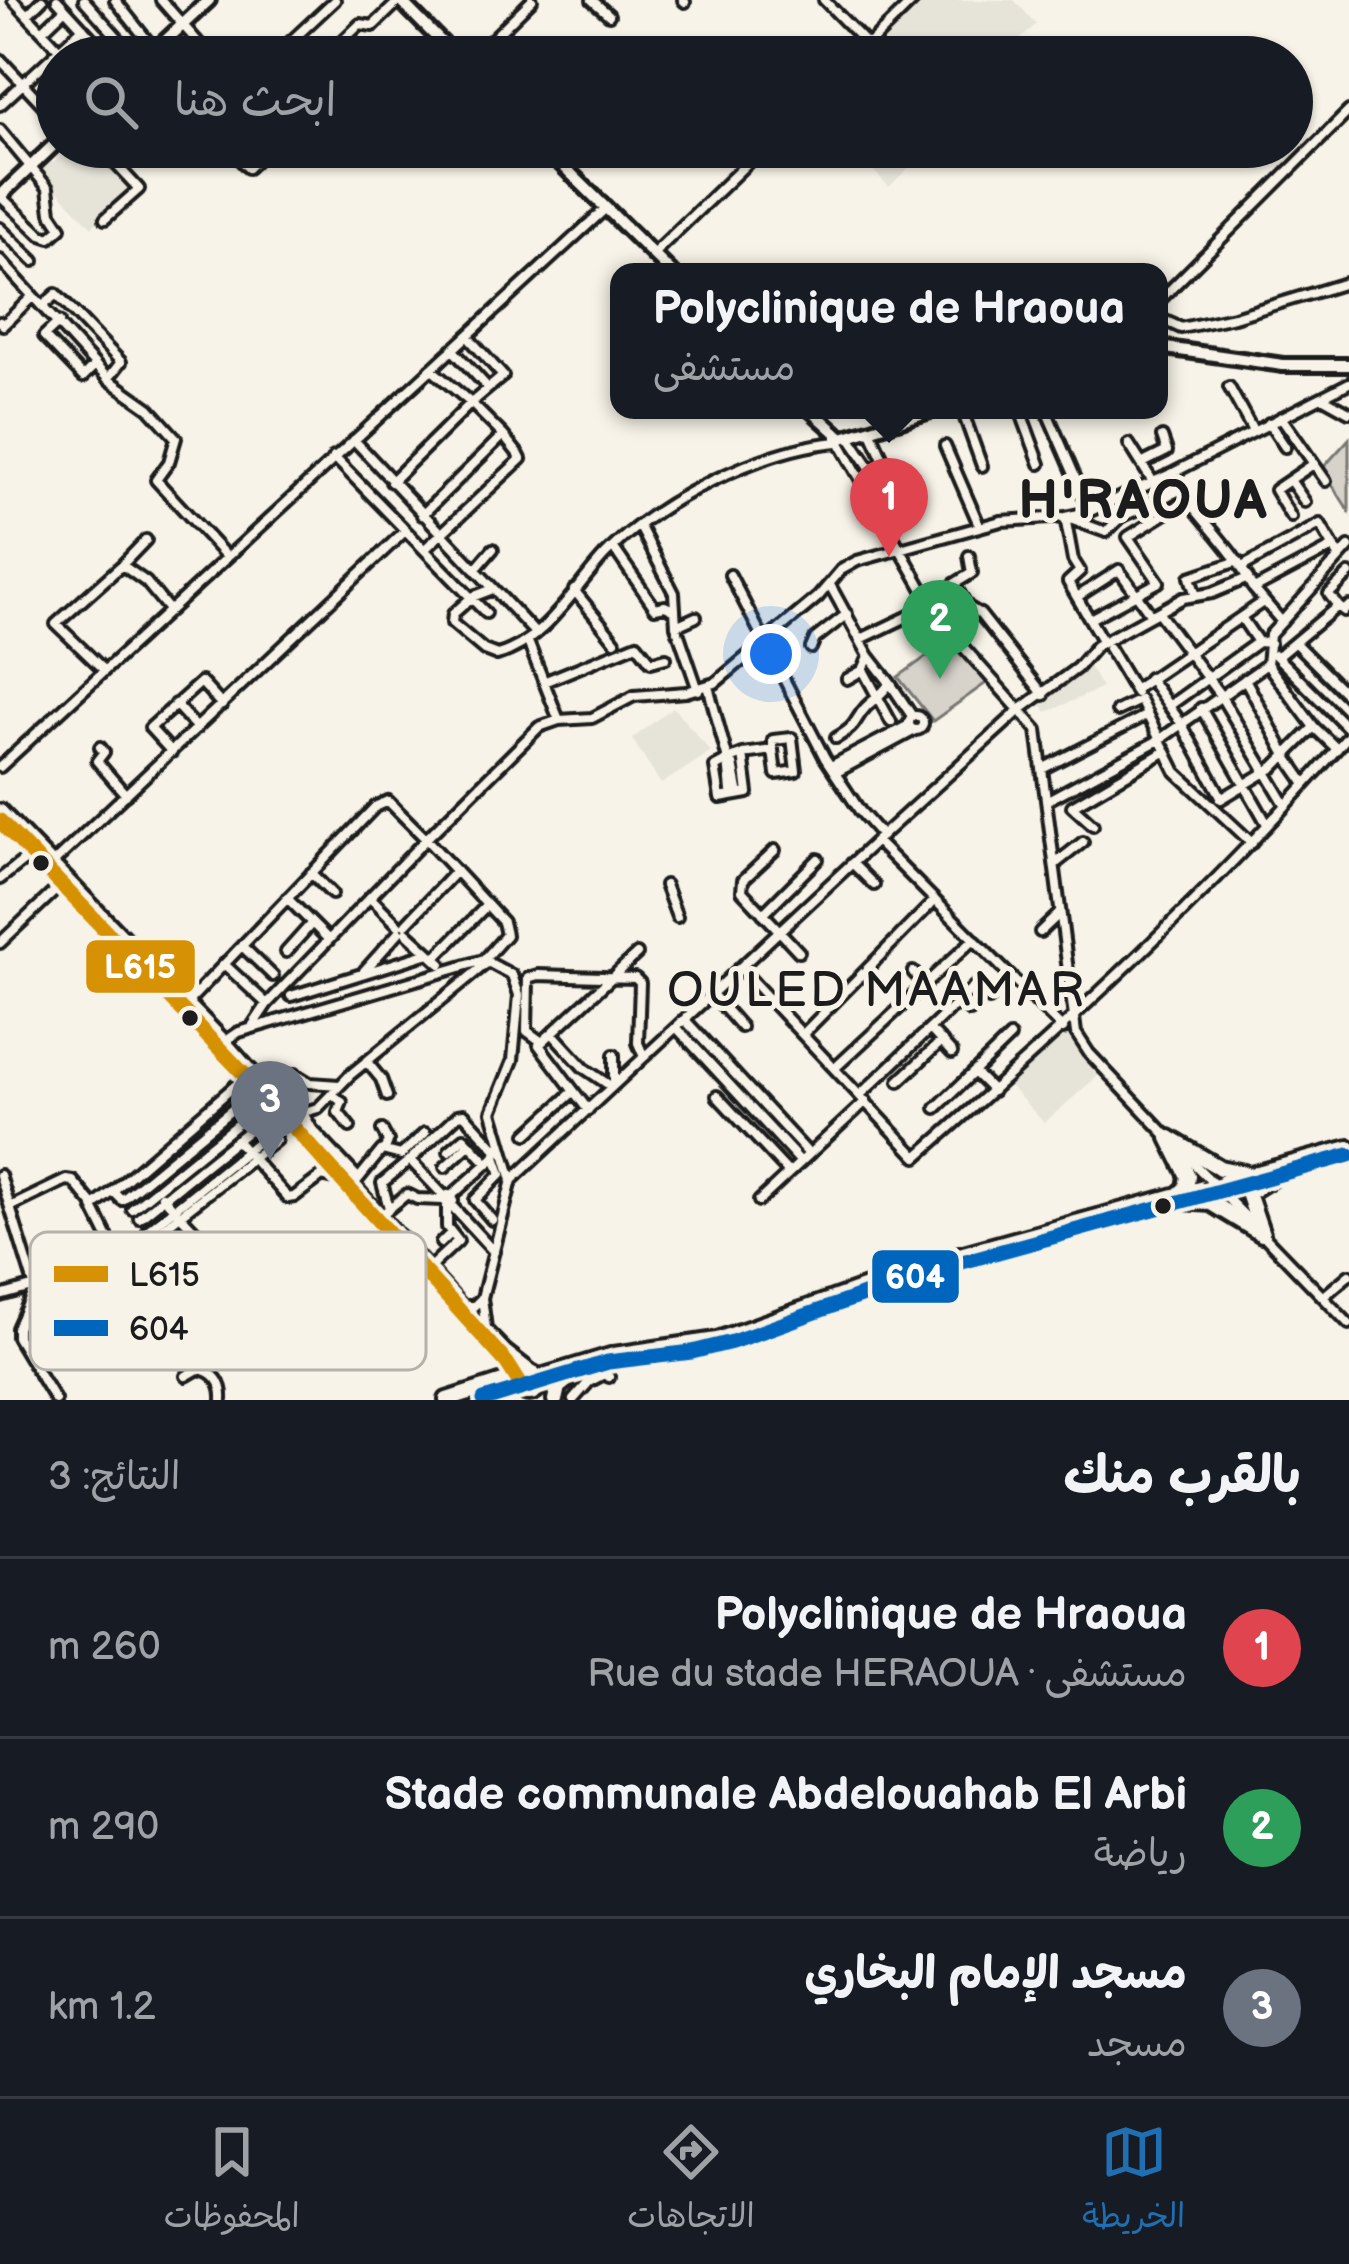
<!DOCTYPE html>
<html lang="ar">
<meta charset="utf-8">
<style>
body{margin:0;font-family:"Balsamiq Sans","Playpen Sans Arabic",sans-serif;background:#242831;color:#f1f3f6;direction:rtl}
.you{position:absolute;left:771px;top:654px;width:42px;height:42px;margin:-30px;border:9px solid #fff;border-radius:50%;background:#1a73e8;box-shadow:0 0 0 18px #1a73e833}
.badge{display:grid;place-items:center;width:78px;height:78px;border-radius:50%;background:#1f6fb2;color:#fff;font-size:39px;font-weight:700}
.pin{position:absolute;translate:-50% -99px;filter:drop-shadow(0 3px 6px #0008)}
.pin::after{content:'';position:absolute;top:63px;width:42px;height:36px;background:inherit;clip-path:polygon(0 0,100% 0,50% 100%)}
.popup{position:absolute;left:610px;top:263px;width:558px;height:156px;box-sizing:border-box;display:grid;place-content:center;border-radius:24px;background:#171b24;filter:drop-shadow(0 3px 9px #0005);font-size:39px;white-space:nowrap;color:#9ea1a6}
.popup b{font-size:45px;color:#f1f3f6}
.popup::after{content:'';position:absolute;left:50%;top:100%;margin-left:-24px;border:24px solid transparent;border-top-color:#171b24}
.list{margin:0;padding:0;list-style:none}
h2{display:flex;justify-content:space-between;align-items:center;height:156px;margin:0;padding:0 48px;font-size:51px}
h2 small{font-size:39px;font-weight:400;color:#9ea1a6}
.list li{display:grid;grid-template-columns:78px 1fr auto;gap:36px;align-items:center;box-sizing:border-box;height:180px;padding:0 48px;border-top:3px solid #363941}
.list b{display:block;font-size:45px;white-space:nowrap}
.list p{margin:0;font-size:39px;white-space:nowrap;color:#9ea1a6}
.list em{font-size:39px;font-style:normal;color:#9ea1a6}
.icon{flex:none;width:66px;height:66px;fill:none;stroke:currentColor;stroke-width:2;stroke-linecap:round;stroke-linejoin:round}
.map{position:relative;flex:none;width:1349px;height:1400px;overflow:hidden;direction:ltr}
.search{position:absolute;background:#171b24;box-shadow:0 3px 9px #0004;left:36px;right:36px;top:36px;height:132px;display:flex;align-items:center;gap:30px;box-sizing:border-box;padding:0 42px;border-radius:66px;color:#9ea1a6;font-size:45px}
.sheet{height:696px;background:#171b24}
nav{display:flex;justify-content:space-around;align-items:center;box-sizing:border-box;height:168px;border-top:3px solid #363941;background:#171b24;font-size:33px;color:#9ea1a6}
nav a{display:grid;justify-items:center;gap:6px}
nav .on{color:#1f6fb2}
.map>svg:first-child{display:block}
.built{fill:#e6e3d9}
.green{fill:#d7d3cb;stroke:#7a7874;stroke-width:3}
.lines{fill:none;stroke-linecap:round;stroke-linejoin:round}
.highway-tunnel{stroke:#d6d3c9;stroke-width:14;stroke-dasharray:14 7;stroke-linecap:butt}
.minor-casing{stroke:#1c1c1c;stroke-width:16}
.major-casing{stroke:#1c1c1c;stroke-width:20}
.highway-casing{stroke:#1c1c1c;stroke-width:22}
.minor{stroke:#f7f3e8;stroke-width:8}
.major{stroke:#f7f3e8;stroke-width:10}
.highway{stroke:#f7f3e8;stroke-width:14}
.minor-bridge-casing{stroke:#1c1c1c;stroke-width:16;stroke-linecap:butt}
.minor-bridge{stroke:#f7f3e8;stroke-width:8}
.bus-1-casing{stroke:#f7f3e8;stroke-width:24}
.bus-2-casing{stroke:#f7f3e8;stroke-width:24}
.bus-1{stroke:#d69104;stroke-width:15}
.bus-2{stroke:#0065bd;stroke-width:15}
.bus-dot{fill:#1c1c1c;stroke:#f7f3e8;stroke-width:4.5}
.labels{text-anchor:middle;dominant-baseline:central;stroke-width:10;stroke-linejoin:round;paint-order:stroke}
.quarter-label{font-size:48px;letter-spacing:3px;fill:#1c1c1c;stroke:#f7f3e8}
.district-label{font-size:54px;font-weight:bold;letter-spacing:3px;fill:#1c1c1c;stroke:#f7f3e8}
.key{fill:#f7f3e8;stroke:#b5b2ab;stroke-width:3}
.key-label{font-size:33px;fill:#1c1c1c}
.line-badge{stroke:#f7f3e8;stroke-width:4.5}
.badge-label{font-size:33px;text-anchor:middle;font-weight:bold;fill:#fff}
</style>
<div class="map">
<svg width="1349" height="1400" viewBox="0 0 1349 1400">
<rect width="100%" height="100%" fill="#f7f3e8"/>
<filter id="ink" filterUnits="userSpaceOnUse"><feTurbulence type="fractalNoise" baseFrequency=".00833" numOctaves="2"/><feDisplacementMap in="SourceGraphic" scale="24" xChannelSelector="R" yChannelSelector="G"/><feConvolveMatrix kernelMatrix="1 2 1 2 8 2 1 2 1" color-interpolation-filters="sRGB"/></filter>
<g filter="url(#ink)">
<path class="built" d="M920,0H1014L1036,24L1009,51L1015,57H862Z
M60,147H96L134,186L92,227L35,167L46,157L53,163L64,152Z
M851,147H930L889,187Z
M1088,664L1102,688L1047,712L1039,702Z
M673,707L711,752L661,784L632,739Z
M1065,1033L1100,1074L1044,1123L1008,1084Z"/>
<path class="green" d="M1349,439V511L1322,469Z
M951,639L989,681L933,721L898,677Z"/>
<g class="lines">
<path class="highway-tunnel" d="M516,1391L546,1381"/>
<defs>
<path id="minor" d="M13,0L66,57
M57,0L109,57
M84,0L135,57
M115,0L155,50
M161,0L211,57
M592,0L609,15
M683,0L685,2
M824,0L868,45
M27,15L42,0
M42,31L65,9
M274,57L335,0
M326,57L360,24L373,26L400,0
M474,57L532,0
M856,57L914,0
M0,59L57,120
M0,105L83,28
M0,130L48,188L51,213L61,228L50,238L41,235L0,196
M100,147L139,189L105,219
M228,147L248,168L270,147
M0,228L34,261
M653,254L764,147
M0,260L108,379L149,408L176,438L169,462L156,480L227,557
M1159,301L1349,111
M43,306L56,294L121,362L108,379
M1159,318L1181,328L1234,317L1349,282
M0,322L3,325L33,296
M59,322L44,336L83,377L95,365
M467,336L503,376L471,403L503,435
M452,349L488,388
M1229,387L1253,431
M1322,397L1349,412
M962,410L982,466
M1020,410L1040,464
M1046,410L1090,511
M1281,417L1326,481
M1269,423L1285,447
M871,432L884,461
M836,436L942,623L1037,730L1076,1033L1089,1053L1170,1139
M850,438L873,472
M354,440L536,634
M1129,444L1153,482
M945,446L980,527
M334,457L486,613
M1143,463L1167,451L1162,437
M1171,474C1193,515 1232,544 1252,587L1256,588L1333,547
M1290,480L1305,502
M391,482L471,403L431,369
M422,515L503,435L519,455L521,459L425,549
M1065,517L1073,560L1080,571L1068,582L1103,642
M1291,517L1275,490L1312,465
M1070,519L1106,532L1121,517L1180,490
M639,525L674,593L676,626L698,690
M613,547L655,608L665,606L673,610
M122,565L146,540
M1242,567L1320,524L1339,556
M475,570L493,549
M730,575L825,758L860,811L882,836
M830,585L869,656L890,683C882,695 876,697 866,707C852,722 860,724 836,738
M1253,588L1282,622
M493,589L472,597L453,614L452,623L484,650L497,655C545,642 573,589 605,555C658,500 762,449 837,442
M574,590L615,641
M1196,596L1190,577L1238,561
M1077,597L1119,570L1151,615
M966,604L954,584L972,573L969,556
M1338,606L1344,611L1349,606
M934,609L960,602L980,614L1044,695
M1158,612L1220,695L1285,804
M1241,617L1258,642
M1090,619L1159,582L1128,537L1187,500
M676,626L696,617
M861,639L932,605
M528,642L559,720
M1296,644L1349,697
M811,648L815,639L847,614
M1109,648L1136,693
M1275,655L1349,729
M869,656L863,670L891,722
M1278,656L1338,606L1329,594L1349,574
M1267,664L1314,727L1337,749
M104,670L56,624L122,565L146,582L169,610
M1149,678L1181,723L1222,798
M847,679L863,670
M1245,679L1287,757L1305,783
M546,681L637,644L651,662L666,658
M890,683L912,716
M708,686L728,760L715,767L720,798L748,793L743,754L773,750V740L792,738L796,771L776,774L773,750
M1134,690L1263,602
M175,704L197,728
M1169,706L1258,642L1270,643
M1201,708L1267,824
M1117,711L1140,700L1176,772L1252,843
M909 723a7 7 0 1 1 14 0a7 7 0 1 1-14 0Z
M100,747L104,752L97,761L126,795
M172,752L150,728L201,682L222,705
M728,760L733,764L738,790L731,791L728,760L743,754
M831,766L909,725
M0,767L606,208
M1044,768L1147,715
M835,773L915,730
M1221,799L1274,767L1314,727
M1048,800L1159,740L1267,664L1270,635L1349,547
M1093,825L1072,806L1166,751
M876,841L1063,1029
M775,850L743,880L742,891L799,952
M852,863L874,885
M52,864L405,531
M1055,864L1083,842
M311,873L332,894
M0,879L32,854
M665,885L677,917
M370,897L398,925
M287,898L329,940
M763,914L818,859
M406,924L456,871
M406,932L441,964
M1040,932L1059,914
M0,943L61,885
M242,946L273,976
M286,952L312,923
M435,958L487,905
M484,960L506,935L503,922L426,839L539,727L559,720L592,718L634,696L686,692L715,683L818,597L841,570L857,561L1001,521L1065,517L1088,512L1171,474L1349,383
M224,964L267,1004
M740,968L917,1157C1068,1024 1217,888 1349,735
M364,971L399,932
M913,972L925,985
M712,994L741,1027
M291,996L429,953
M960,1001L970,1011
M186,1004L375,807L388,801L426,839L267,1004L253,1025
M685,1020L808,1153
M677,1028L800,1161
M930,1029L952,1053
M552,1033L584,1068L612,1087
M803,1034L935,900
M542,1042L527,1031L528,978L538,975L635,978L640,983L638,1043L644,1057
M215,1048L239,1032L484,960L512,975L519,995L513,1060L492,1112L512,1180L482,1298
M367,1062L381,1079L387,1096
M835,1068L974,939
M974,1072L1010,1037
M245,1077L113,1191L122,1200L257,1089
M899,1081L942,1041
M614,1083V1055
M288,1086L312,1129L358,1178
M265,1088L274,1080L295,1074L310,1083L339,1085
M332,1094L342,1102L338,1112L350,1127
M860,1095L975,986L989,999L1012,979
M717,1096L788,1172
M936,1108L974,1072L993,1091
M588,1110L539,1045L637,954
M304,1112L318,1108L350,1075L488,962
M382,1130L388,1141L385,1149
M527,1134L573,1092
M236,1140L288,1198L294,1197L322,1176L338,1180
M1180,1150L1207,1177
M449,1151L464,1138L488,1164
M445,1167L470,1144
M0,1175L35,1288L17,1328V1337L55,1400
M512,1180L876,841L1021,709L1077,668L1096,646L1183,598L1212,593L1248,578
M356,1182L382,1150L401,1155L425,1133
M1224,1195L1248,1219
M162,1196L198,1234L227,1242
M444,1196L410,1160L458,1115L464,1114L497,1150L495,1157L451,1196
M759,1201L866,1101
M451,1205L494,1252
M10,1207L66,1180L73,1181L94,1206L112,1192
M93,1207L120,1262
M389,1208L382,1183L410,1160
M132,1209L262,1104
M380,1216L407,1194L417,1199L443,1200
M139,1218L268,1115
M492,1220L475,1200L501,1174L495,1157
M148,1230L279,1125
M1262,1234L1349,1324
M441,1243L451,1233
M427,1270L458,1241L447,1227V1204L453,1201L448,1195L443,1198L447,1204
M0,1296L120,1262L276,1140
M1323,1297L1349,1275
M464,1306H474L482,1298L486,1328
M186,1376L198,1369C215,1371 223,1384 222,1400
M573,1400L589,1382L604,1374L609,1377"/>
<path id="major" d="M400,0L456,57
M148,57L209,0
M544,147L671,272
M0,196L57,142
M1159,347L1283,365H1349
M811,410L842,438L934,410"/>
<path id="highway" d="M0,812L224,1043L457,1304L504,1352L531,1373
M1169,1138L1220,1168L1244,1173
M1169,1138L1188,1176L1186,1188L1178,1195
M1182,1201L1211,1203L1262,1234
M1262,1234L1248,1193L1277,1175
M519 1383a10 10 0 1 1 20 0a10 10 0 1 1-20 0Z
M544,1376L614,1355L717,1340L945,1259L1349,1148
M447,1400L522,1376
M484,1400L516,1391
M555,1400L558,1387L568,1379"/>
</defs>
<use href="#minor" class="minor-casing"/>
<use href="#major" class="major-casing"/>
<use href="#highway" class="highway-casing"/>
<use href="#minor" class="minor"/>
<use href="#major" class="major"/>
<use href="#highway" class="highway"/>
<defs>
<path id="minor-bridge" d="M1207,1177L1224,1195"/>
</defs>
<use href="#minor-bridge" class="minor-bridge-casing"/>
<use href="#minor-bridge" class="minor-bridge"/>
<defs>
<path id="bus-1" d="M0,821L268,1099L507,1363L519,1382"/>
<path id="bus-2" d="M484,1400L608,1362L692,1352L732,1342L933,1270L1349,1155"/>
</defs>
<use href="#bus-1" class="bus-1-casing"/>
<use href="#bus-2" class="bus-2-casing"/>
<use href="#bus-1" class="bus-1"/>
<use href="#bus-2" class="bus-2"/>
</g>
</g>
<g class="bus-dot">
<circle cx="41" cy="863" r="10"/>
<circle cx="190" cy="1018" r="10"/>
<circle cx="1163" cy="1206" r="10"/>
</g>
<g class="labels">
<g class="quarter-label">
<text x="877" y="991">OULED MAAMAR</text>
</g>
<g class="district-label">
<text x="1144" y="501">H'RAOUA</text>
</g>
</g>
<rect x="30" y="1232" width="396" height="138" rx="18" class="key"/>
<rect x="54" y="1266" width="54" height="16" fill="#d69104"/>
<rect x="54" y="1320" width="54" height="16" fill="#0065bd"/>
<g class="key-label">
<text x="129" y="1286">L615</text>
<text x="129" y="1340">604</text>
</g>
<g class="line-badge">
<rect x="84" y="938" width="113" height="57" rx="12" fill="#d69104"/>
<rect x="870" y="1248" width="91" height="57" rx="12" fill="#0065bd"/>
</g>
<g class="badge-label">
<text x="140" y="978">L615</text>
<text x="915" y="1288">604</text>
</g>
</svg>
<div class="you"></div>
<div class="pin badge" style="left:889px;top:557px;background:#e0444e">1</div>
<div class="popup"><b>Polyclinique de Hraoua</b>مستشفى</div>
<div class="pin badge" style="left:940px;top:679px;background:#2e9e5b">2</div>
<div class="pin badge" style="left:270px;top:1160px;background:#6b7280">3</div>
<div class="search"><svg class="icon" aria-label="search" viewBox="0 0 24 24"><circle cx="10" cy="10" r="6"/><path d="M15 15l6 6"/></svg>ابحث هنا</div>
</div>
<section class="sheet">
<h2>بالقرب منك<small>النتائج: 3</small></h2>
<ul class="list">
<li><span class="badge" style="background:#e0444e">1</span><div><b>Polyclinique de Hraoua</b><p>مستشفى · Rue du stade HERAOUA</p></div><em>260 m</em></li>
<li><span class="badge" style="background:#2e9e5b">2</span><div><b>Stade communale Abdelouahab El Arbi</b><p>رياضة</p></div><em>290 m</em></li>
<li><span class="badge" style="background:#6b7280">3</span><div><b>مسجد الإمام البخاري</b><p>مسجد</p></div><em>1.2 km</em></li>
</ul>
</section>
<nav>
<a class="on"><svg class="icon" aria-label="map" viewBox="0 0 24 24"><path d="M3 6l6-2 6 2 6-2v14l-6 2-6-2-6 2zM9 4v14M15 6v14"/></svg>الخريطة</a>
<a><svg class="icon" aria-label="directions" viewBox="0 0 24 24"><path d="M12 3l9 9-9 9-9-9zM9 14v-3h6M13 9l2 2-2 2"/></svg>الاتجاهات</a>
<a><svg class="icon" aria-label="saved" viewBox="0 0 24 24"><path d="M7 4h10v16l-5-4-5 4z"/></svg>المحفوظات</a>
</nav>
